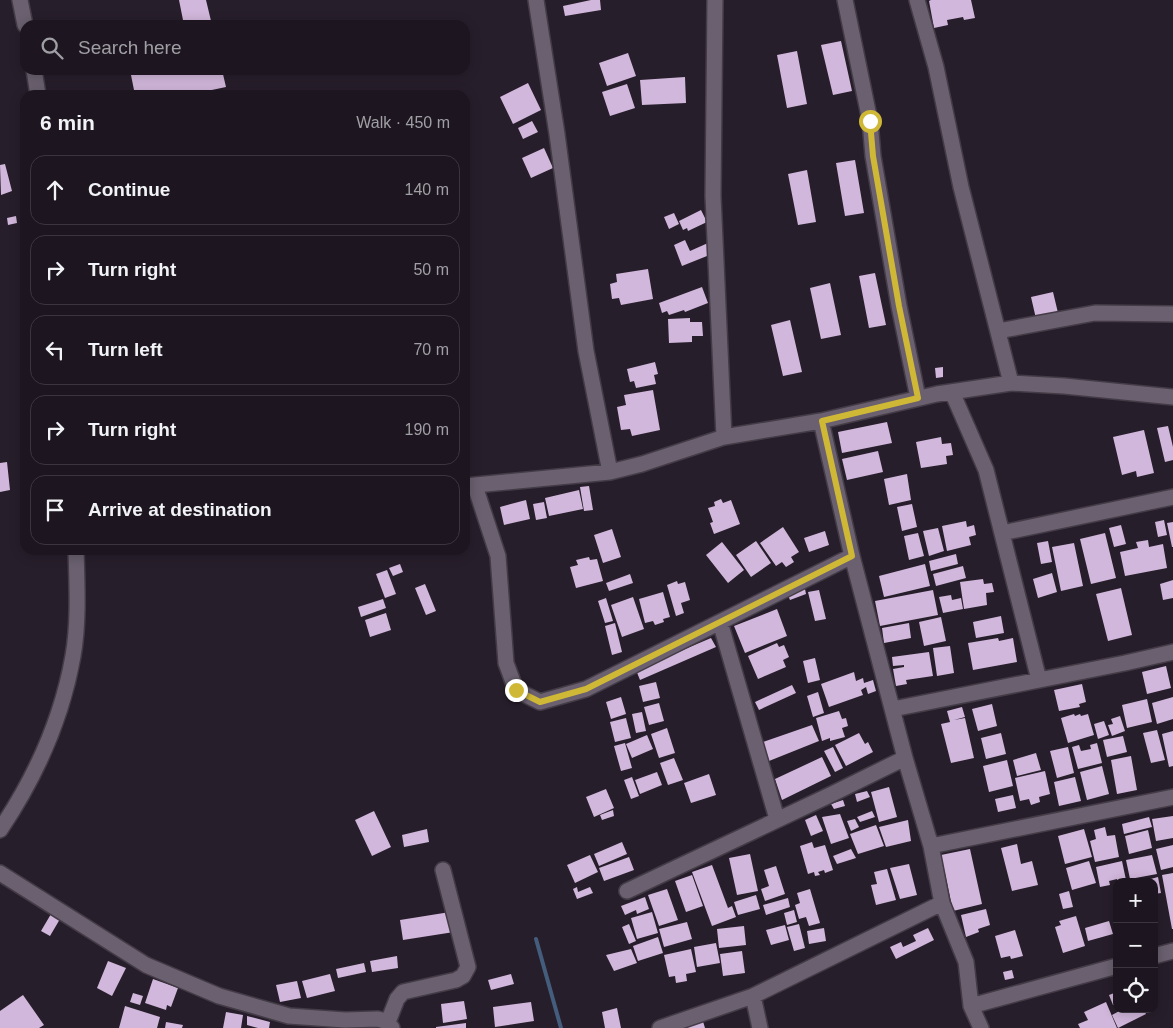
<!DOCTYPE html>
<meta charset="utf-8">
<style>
body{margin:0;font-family:Helvetica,sans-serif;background:#2a232d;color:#f1f3f6}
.controls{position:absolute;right:15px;bottom:15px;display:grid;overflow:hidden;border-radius:10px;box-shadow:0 2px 12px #0003}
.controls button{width:45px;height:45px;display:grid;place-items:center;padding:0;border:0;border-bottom:1px solid #3b353e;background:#1d1620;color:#f1f3f6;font:25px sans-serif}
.stop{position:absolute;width:15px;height:15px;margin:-11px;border:4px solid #d0b837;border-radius:50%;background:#fff}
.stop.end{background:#d0b837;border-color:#fff;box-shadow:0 1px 5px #0008}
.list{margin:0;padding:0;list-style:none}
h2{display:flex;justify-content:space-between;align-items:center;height:65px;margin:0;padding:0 20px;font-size:21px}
h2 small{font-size:16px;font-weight:400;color:#a09fa5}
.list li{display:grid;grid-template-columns:32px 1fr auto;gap:15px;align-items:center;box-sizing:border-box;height:70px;margin:0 10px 10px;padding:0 10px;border:1px solid #3b353e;border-radius:15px}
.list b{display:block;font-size:19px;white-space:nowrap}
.list em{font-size:16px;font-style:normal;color:#a09fa5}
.icon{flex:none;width:28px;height:28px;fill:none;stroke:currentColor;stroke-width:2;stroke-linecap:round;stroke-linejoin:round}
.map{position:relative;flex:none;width:1173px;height:1028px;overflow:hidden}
.search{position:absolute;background:#1d1620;box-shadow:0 2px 12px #0003;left:20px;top:20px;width:450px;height:55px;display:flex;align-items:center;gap:12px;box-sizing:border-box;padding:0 18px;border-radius:15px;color:#a09fa5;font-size:19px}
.panel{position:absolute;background:#1d1620;box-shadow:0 2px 12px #0003;left:20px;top:90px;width:450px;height:465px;border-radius:15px}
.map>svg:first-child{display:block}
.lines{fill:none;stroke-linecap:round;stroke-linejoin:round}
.stream{stroke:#445d7c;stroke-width:4}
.building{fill:#d1b7db}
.minor-casing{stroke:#433b46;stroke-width:18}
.minor{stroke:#6a606f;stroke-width:15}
.route{stroke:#d0b837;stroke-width:6}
</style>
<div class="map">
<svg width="1173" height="1028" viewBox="0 0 1173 1028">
<rect width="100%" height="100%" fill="#271e2b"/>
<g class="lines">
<path class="stream" d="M536,939L561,1028"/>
</g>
<path class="building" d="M179,0H206L212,25H184Z
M591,0H600L601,10L565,16L563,6Z
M931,0H971L975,18L964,20L963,17L947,20L948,25L934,28L929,1Z
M841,41L852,91L833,95L821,45Z
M797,51L807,104L787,108L777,55Z
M628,53L636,76L607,86L599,63Z
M130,70H222L226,87L188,95H135Z
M685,77L686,103L642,105L640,80Z
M528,83L541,110L513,124L500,97Z
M627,84L635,108L610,116L602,92Z
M532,121L538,132L523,139L518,128Z
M544,148L553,168L531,178L522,158Z
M855,160L864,213L845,216L836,163Z
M5,164L12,191L1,195L0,165Z
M807,170L816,222L798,225L788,174Z
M701,210L707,222L688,231L687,228L683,230L679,221Z
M674,213L679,224L669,229L664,217Z
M16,216L17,223L8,225L7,218Z
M685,240L690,251L708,243L712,254L682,266L674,245Z
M648,269L653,299L621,305L619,298L612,299L610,284L617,282L616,274Z
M875,273L886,325L869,328L859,276Z
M830,283L841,335L821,339L810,288Z
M702,287L708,303L685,312L684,310L669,315L667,311L662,313L659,303Z
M1053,292L1059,317L1037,323L1031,297Z
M690,318V322H702L703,336H692V342L669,343L668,319Z
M790,320L802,372L783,376L771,325Z
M655,362L658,374L654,375L656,384L636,388L634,381L630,382L627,369Z
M943,367V377L936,378L935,368Z
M653,390L660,430L632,436L630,429L621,430L617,407L626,405L624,395Z
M887,422L892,443L842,453L838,432Z
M1168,426L1173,447V460L1165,462L1157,428Z
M1144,430L1154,473L1137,477L1136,471L1122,475L1113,437Z
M941,437L942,444L951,443L953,455L946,456L947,464L921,468L916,442Z
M878,451L883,472L847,480L842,459Z
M7,462L10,490L0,492V463Z
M907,474L911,500L889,505L884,479Z
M589,486L593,510L584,511L580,487Z
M579,490L583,509L549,516L545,498Z
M721,499L723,503L731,500L740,524L714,534L710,523L713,522L708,508L715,506L714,502Z
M526,500L530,519L504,525L500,507Z
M544,502L547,518L536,520L533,504Z
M912,504L917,527L902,531L897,507Z
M1164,520L1167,535L1158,537L1155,522Z
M966,521L967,527L974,525L976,535L969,537L971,545L947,551L942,526Z
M1173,522V547H1172L1167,523Z
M1121,525L1126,544L1114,547L1109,528Z
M783,527L799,552L791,557L794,562L786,567L782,562L776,566L760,543Z
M938,528L944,551L929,556L923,531Z
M612,529L621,557L603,563L594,535Z
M825,531L829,545L809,552L804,538Z
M918,533L924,556L909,560L904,536Z
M1105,533L1116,578L1091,584L1080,539Z
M1148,540L1149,547L1163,544L1167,568L1125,576L1120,552L1138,548L1136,542Z
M756,541L771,563L751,577L736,555Z
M1048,541L1052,562L1041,564L1037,543Z
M722,542L744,570L728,583L706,555Z
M1074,543L1083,586L1061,591L1052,547Z
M956,554L958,564L931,571L929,561Z
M589,557L590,560L597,559L603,581L576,588L570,567L578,565L576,560Z
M400,564L403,572L393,576L389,568Z
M925,564L930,586L884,597L879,576Z
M963,566L966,578L936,586L933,574Z
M387,570L396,594L385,598L376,574Z
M1052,573L1057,592L1038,598L1033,579Z
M630,574L633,583L609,591L606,583Z
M983,579L984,584L992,583L994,592L986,593L987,605L964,609L960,582Z
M1173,580V598L1163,600L1160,584Z
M677,581L678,584L685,582L690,600L681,603L684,613L676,616L667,585Z
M425,584L436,611L426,615L415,588Z
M1121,588L1132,635L1108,641L1096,594Z
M805,589L806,594L790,600L788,595Z
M819,590L826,619L815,621L808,592Z
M933,590L938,615L880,626L875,601Z
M663,592L670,617L663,619L664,622L655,625L653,621L645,623L639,599Z
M951,595L952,600L961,598L963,609L943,613L939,597Z
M633,597L644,629L622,637L611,605Z
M606,598L613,621L605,623L598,601Z
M383,599L386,608L361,617L358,607Z
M777,609L787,636L745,653L734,626Z
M386,613L391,630L370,637L365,620Z
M1001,616L1004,633L976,638L973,622Z
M941,617L946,641L924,646L919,622Z
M615,623L622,652L612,655L605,626Z
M909,623L911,638L884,643L882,628Z
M711,638L716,647L640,680L636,670Z
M998,638L999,641L1013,638L1017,662L973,670L968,643Z
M777,643L779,647L784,645L789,657L783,660L786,667L758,679L748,656Z
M950,646L954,673L937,676L933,648Z
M929,652L933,676L906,680L907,684L896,686L893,669L904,667V665L893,666L892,657Z
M815,658L820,680L808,683L803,661Z
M1166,666L1171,688L1147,694L1142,672Z
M854,672L856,681L863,678L864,683L873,680L876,691L868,694L866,687L861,690L863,695L829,707L821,684Z
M656,682L660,698L643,702L639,686Z
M1082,684L1086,702L1079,704L1080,707L1059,711L1054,690Z
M792,685L796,693L759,710L755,702Z
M818,692L824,713L813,717L807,696Z
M621,697L626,714L611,719L606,702Z
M1173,697V719L1157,724L1152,703Z
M1147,699L1152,722L1127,728L1122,705Z
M659,703L664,721L649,725L644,707Z
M992,704L997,726L978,731L972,709Z
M962,707L965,717L954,720L965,718L974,758L951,763L941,724L950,722L947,711Z
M839,711L842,719L846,718L848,726L842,728L845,737L830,741V738L822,741L816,718Z
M642,712L646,731L636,733L632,714Z
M1074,714L1075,716L1080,714L1081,716L1088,714L1094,735L1068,743L1061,718Z
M1120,716L1125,731L1112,736L1108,725L1113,724L1111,719Z
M626,718L631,738L615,742L610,722Z
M1104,721L1109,735L1098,739L1094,724Z
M812,725L819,741L769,761L763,742Z
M667,728L675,753L659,758L651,734Z
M1157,730L1165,760L1151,763L1143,733Z
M1173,731V766L1169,767L1162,734Z
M859,733L865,744L868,742L873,752L846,766L835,745Z
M1001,733L1006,754L986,759L981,738Z
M647,735L653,749L632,758L626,744Z
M1123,736L1127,752L1107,757L1103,740Z
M625,743L632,768L621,771L614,746Z
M1097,743L1102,763L1078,769L1072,747L1079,745L1081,751L1091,749L1090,745Z
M833,747L843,768L835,772L824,751Z
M1068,747L1074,773L1057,778L1050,751Z
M1036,753L1041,770L1017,776L1013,760Z
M1131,756L1137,790L1117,794L1111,760Z
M822,757L831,776L782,800L775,779Z
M674,758L683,780L668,785L660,763Z
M1007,760L1013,786L989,792L983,766Z
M1102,766L1109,794L1087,800L1080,772Z
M1045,771L1050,794L1039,797L1040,802L1031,805L1029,799L1020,801L1015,778Z
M657,772L662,785L640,794L635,780Z
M709,774L716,795L691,803L684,783Z
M632,777L639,796L631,799L624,780Z
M1075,777L1081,801L1059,806L1054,782Z
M889,787L897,817L879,822L871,792Z
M606,789L614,808L594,817L586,797Z
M867,791L870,797L857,802L855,794Z
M1013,795L1016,808L998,812L995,799Z
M843,800L845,806L834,809L831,804Z
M613,810L614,816L602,820L600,815Z
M374,811L391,847L372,856L355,820Z
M872,811L875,817L860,822L857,817Z
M840,814L849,838L831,844L822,817Z
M816,815L823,831L811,836L805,820Z
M1173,816V838L1156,841L1152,819Z
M1149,817L1152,827L1124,834L1122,824Z
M855,819L859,827L851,831L847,821Z
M908,820L911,841L886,847L879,827Z
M876,825L884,846L858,854L850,834Z
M1105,827L1107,836L1115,835L1119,857L1095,862L1090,841L1096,839L1094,830Z
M427,829L429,842L404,847L402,835Z
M1084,829L1092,857L1065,864L1058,836Z
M1148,830L1152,848L1129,854L1125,836Z
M622,842L627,854L599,866L594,854Z
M812,842L814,848L825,845L833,870L825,873L824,870L818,872L820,875L815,876L814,872L808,874L800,846Z
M1017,844L1021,864L1032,861L1038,885L1012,891L1001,848Z
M1173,845V867L1161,870L1156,849Z
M851,849L856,858L837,864L833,856Z
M970,849L982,904L953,911L941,855Z
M750,854L758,891L737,895L729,858Z
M590,855L598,872L575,883L567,865Z
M1152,855L1157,874L1130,879L1126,860Z
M629,857L634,870L604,881L599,868Z
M1089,861L1096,883L1072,890L1066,868Z
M1122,861L1126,880L1118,882L1117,879L1109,881L1110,885L1100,887L1096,867Z
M909,864L917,895L900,899L890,868Z
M712,865L728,908L732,906L736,917L712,926L692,872Z
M776,866L785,894L765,901L761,889L769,886L764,870Z
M887,869L896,900L876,905L871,885L877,884L874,872Z
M1173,873V929H1172L1162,875Z
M692,875L703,906L686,912L675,881Z
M1158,877L1161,893L1154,894V882H1139Z
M577,887L578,892L590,887L593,893L577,899L573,889Z
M667,889L678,920L659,926L648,895Z
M810,889L820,923L809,926L806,917L799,919L795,905L800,903L797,893Z
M1069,891L1073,907L1063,909L1059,894Z
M756,895L760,909L738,915L734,902Z
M645,897L649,909L637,914L636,910L625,915L621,906Z
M788,898L790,907L766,915L763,905Z
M986,909L990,925L978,929L979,932L966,937L961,915Z
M794,910L797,922L787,925L784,913Z
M450,912L454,932L403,940L400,920Z
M652,912L658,933L637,939L631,918Z
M51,914L60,919L50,936L41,931Z
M1076,916L1085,946L1063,953L1055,927L1061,925L1059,921Z
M1109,921L1113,934L1088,941L1085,928Z
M687,922L692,939L664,947L659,929Z
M629,924L636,941L629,944L622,927Z
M799,924L805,948L794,951L787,927Z
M785,925L789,940L771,945L766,930Z
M744,926L746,945L719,948L717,929Z
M824,928L826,941L809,944L807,931Z
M928,928L934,940L896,959L890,947L901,942L903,947L916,941L913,935Z
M1015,930L1023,956L1011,959L1010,956L1001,958L995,936Z
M658,937L663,953L638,961L633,946Z
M716,943L720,963L697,967L694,947Z
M631,949L637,963L614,971L606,955Z
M691,949L696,972L686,974L687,981L676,983L675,976L669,977L664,955Z
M742,951L745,973L723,976L720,954Z
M397,956L398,968L372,972L370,961Z
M108,961L126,968L112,996L97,988Z
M364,963L366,972L338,978L336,969Z
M1012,970L1014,978L1005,980L1003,972Z
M330,974L335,991L307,998L302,981Z
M511,974L514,984L491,990L488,980Z
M153,979L178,988L171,1007L167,1005L166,1010L145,1003Z
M297,981L301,998L280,1002L276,985Z
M1117,992V1004L1113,1005L1109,995Z
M133,993L143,996L140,1005L130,1002Z
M23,995L44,1025L39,1028H0V1011Z
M464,1001L467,1019L443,1023L441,1004Z
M531,1002L534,1021L495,1027L493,1007Z
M1106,1002L1117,1028H1080L1078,1024L1088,1020L1084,1012Z
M125,1006L160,1017L157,1028H119Z
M617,1008L621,1028H605L602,1012Z
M1123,1009H1143L1146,1014L1118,1028L1112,1015Z
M226,1012L243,1015L241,1028H223Z
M247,1016L270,1022L269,1028H258L247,1025Z
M702,1018L705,1028H685L684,1025Z
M166,1022L183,1025L182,1028H165Z
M466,1023V1028H436V1027Z"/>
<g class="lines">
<defs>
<path id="minor" d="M20,0L25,25
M536,0L557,134L586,351L610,472
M715,0L713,196L724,437
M845,0L870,121L873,156L899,306L918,398
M917,0L936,67L961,187L1011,383
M34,70L38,95
M998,331L1095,313L1173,314
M952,392L986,470L1039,680
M821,421L852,556L905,758L931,846L942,903L966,962L971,1006L981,1028
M465,486L610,472L642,464L724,437L821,421L937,394L1011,383L1064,386L1173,397
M475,486L498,556L506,663L516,690L540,702L586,689L852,556
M1002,533L1173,497
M720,622L777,819
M893,709L1125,663L1173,652
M0,830C35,778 62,718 73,656C79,622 77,585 76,550
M931,846L1173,797
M0,873L146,965L219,996L289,1016L345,1020L378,1019L388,1022L392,1028
M627,891L830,795L905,758
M1154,956L1173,951
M753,996L760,1028
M971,1006L1117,966
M388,1022L397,999L403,992L456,980L463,976L468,967L443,870
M660,1028L753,996L942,903"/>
</defs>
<use href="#minor" class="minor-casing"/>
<use href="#minor" class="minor"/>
</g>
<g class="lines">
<path class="route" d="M516,690L540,702L586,689L852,556L822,421L918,398L899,306L873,156L870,121"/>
</g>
</svg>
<div class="controls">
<button>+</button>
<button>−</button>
<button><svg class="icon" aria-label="locate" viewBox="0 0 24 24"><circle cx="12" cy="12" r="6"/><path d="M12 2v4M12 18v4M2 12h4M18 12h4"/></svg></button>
</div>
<div class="stop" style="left:870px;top:121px"></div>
<div class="stop end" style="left:516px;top:690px"></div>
<div class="search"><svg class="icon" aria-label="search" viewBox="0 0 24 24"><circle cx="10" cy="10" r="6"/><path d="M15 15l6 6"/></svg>Search here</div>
<section class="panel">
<h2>6 min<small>Walk · 450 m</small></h2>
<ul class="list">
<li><svg class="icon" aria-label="ahead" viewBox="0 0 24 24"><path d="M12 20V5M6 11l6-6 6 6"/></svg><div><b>Continue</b></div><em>140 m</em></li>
<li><svg class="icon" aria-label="right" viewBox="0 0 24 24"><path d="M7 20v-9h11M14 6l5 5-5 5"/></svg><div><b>Turn right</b></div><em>50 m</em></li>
<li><svg class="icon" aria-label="left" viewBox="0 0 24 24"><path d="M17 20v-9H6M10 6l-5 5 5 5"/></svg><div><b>Turn left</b></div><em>70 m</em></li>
<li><svg class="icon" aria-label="right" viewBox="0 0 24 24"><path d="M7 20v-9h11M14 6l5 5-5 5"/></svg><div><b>Turn right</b></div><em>190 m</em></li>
<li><svg class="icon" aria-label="arrive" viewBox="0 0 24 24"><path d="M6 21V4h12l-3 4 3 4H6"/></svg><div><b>Arrive at destination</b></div></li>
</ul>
</section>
</div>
